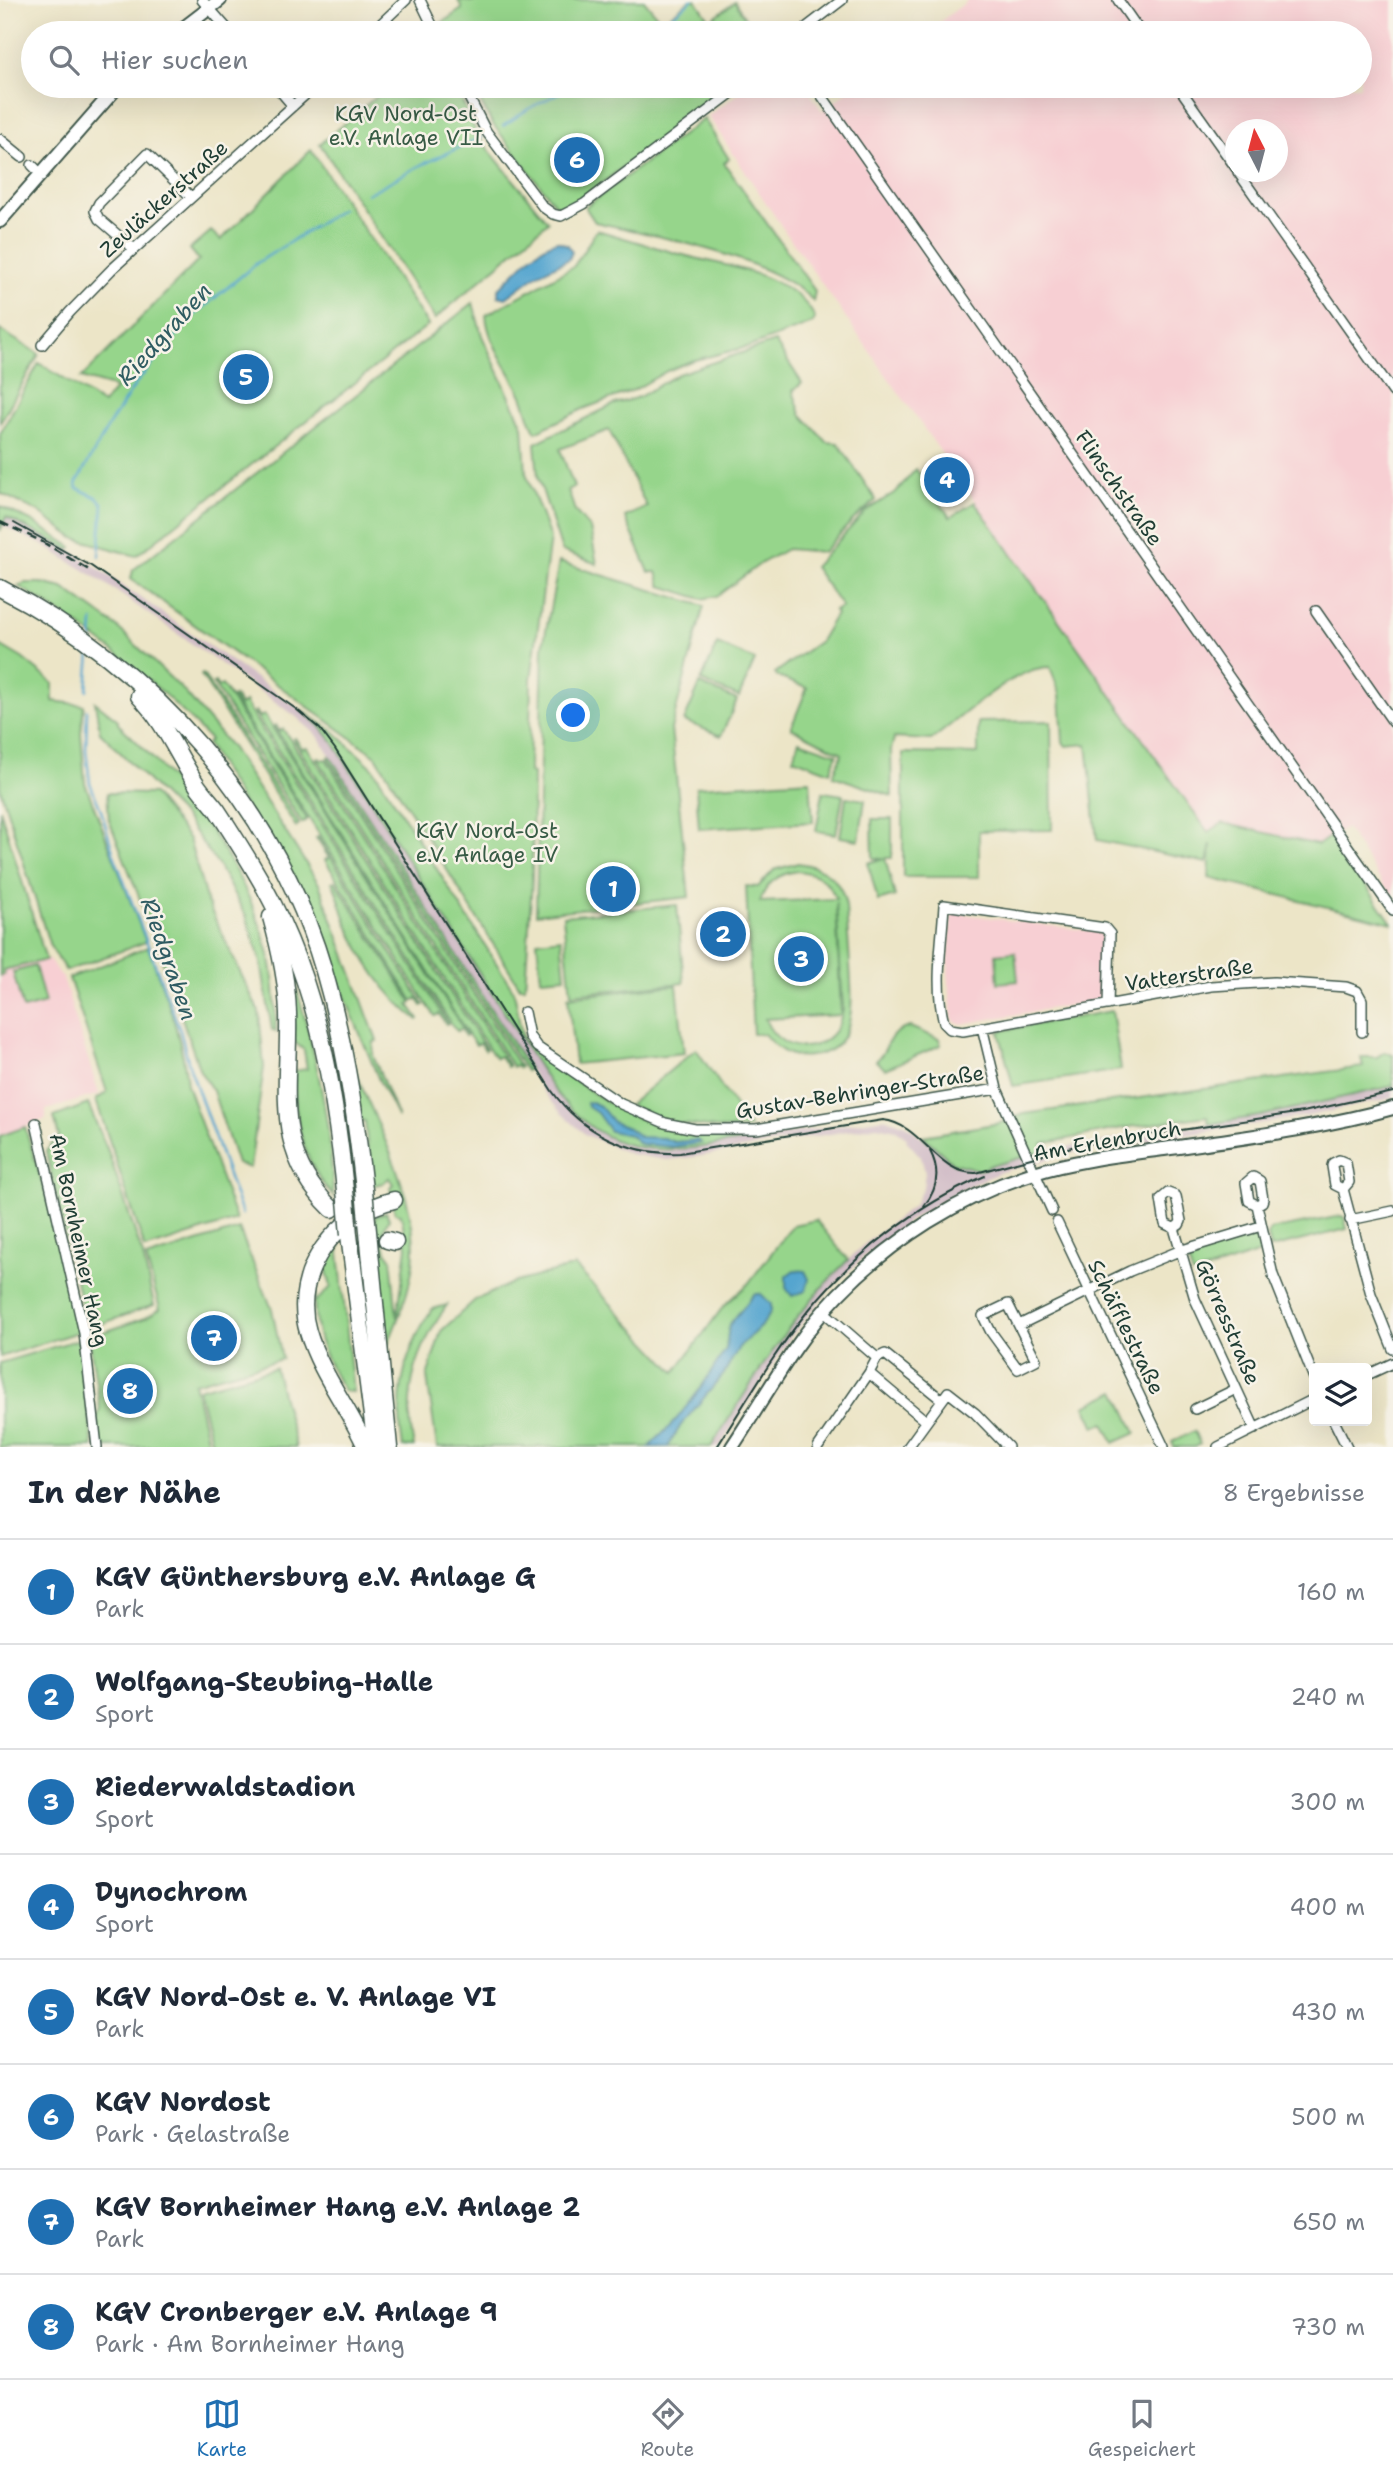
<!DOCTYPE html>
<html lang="de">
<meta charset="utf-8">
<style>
body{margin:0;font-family:"Shantell Sans",sans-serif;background:#f6f6f7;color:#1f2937}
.controls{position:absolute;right:21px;bottom:21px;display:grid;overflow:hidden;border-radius:7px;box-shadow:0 7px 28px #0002}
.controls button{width:63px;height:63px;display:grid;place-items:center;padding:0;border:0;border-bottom:2px solid #e0e1e3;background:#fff;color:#1f2937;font:35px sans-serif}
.compass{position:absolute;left:1225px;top:119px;width:63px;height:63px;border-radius:50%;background:#fff;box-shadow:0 7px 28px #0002;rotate:354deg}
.you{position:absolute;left:574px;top:716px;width:24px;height:24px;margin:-18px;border:5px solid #fff;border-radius:50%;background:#1a73e8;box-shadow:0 0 0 10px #1a73e833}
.badge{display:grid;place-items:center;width:46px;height:46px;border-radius:50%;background:#1f6fb2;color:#fff;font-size:23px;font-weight:700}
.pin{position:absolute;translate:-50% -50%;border:4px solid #fff;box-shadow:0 2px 7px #0006}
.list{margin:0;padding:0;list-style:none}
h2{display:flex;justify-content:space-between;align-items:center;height:91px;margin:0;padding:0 28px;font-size:30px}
h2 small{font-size:23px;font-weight:400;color:#747a83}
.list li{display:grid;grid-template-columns:46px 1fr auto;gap:21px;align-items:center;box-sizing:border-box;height:105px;padding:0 28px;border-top:2px solid #e0e1e3}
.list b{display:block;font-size:26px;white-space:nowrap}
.list p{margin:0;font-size:23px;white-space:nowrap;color:#747a83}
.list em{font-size:23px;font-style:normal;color:#747a83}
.icon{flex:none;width:38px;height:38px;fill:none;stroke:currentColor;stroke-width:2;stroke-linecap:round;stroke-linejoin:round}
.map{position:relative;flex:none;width:1393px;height:1447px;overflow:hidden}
.search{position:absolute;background:#fff;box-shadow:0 7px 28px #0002;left:21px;right:21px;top:21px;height:77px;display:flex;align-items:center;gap:18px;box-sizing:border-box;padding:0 24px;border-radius:38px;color:#747a83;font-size:26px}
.sheet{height:931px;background:#fff}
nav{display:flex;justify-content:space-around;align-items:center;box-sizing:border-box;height:98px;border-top:2px solid #e0e1e3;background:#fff;font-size:19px;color:#747a83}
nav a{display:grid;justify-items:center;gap:4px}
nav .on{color:#1f6fb2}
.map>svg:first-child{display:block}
.built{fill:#f7cfd3;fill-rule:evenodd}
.industrial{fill:#d2bdc7}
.green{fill:#96d58b;stroke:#5a8960;stroke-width:2;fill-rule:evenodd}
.water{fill:#54a5cf;stroke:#3a7182;stroke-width:2}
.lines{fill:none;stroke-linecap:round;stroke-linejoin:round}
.stream{stroke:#54a5cf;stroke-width:2.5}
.minor-casing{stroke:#3e564a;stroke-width:12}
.secondary-casing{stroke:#3e564a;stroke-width:16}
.motorway-casing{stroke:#3e564a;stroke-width:19}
.minor{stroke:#fff;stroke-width:9}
.secondary{stroke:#fff;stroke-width:12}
.motorway{stroke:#fff;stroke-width:16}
.tram{stroke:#1f3d34;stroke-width:2}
.rail{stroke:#1f3d34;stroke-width:2.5;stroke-dasharray:10 5;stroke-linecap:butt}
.motorway-bridge-casing{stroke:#3e564a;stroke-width:19;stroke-linecap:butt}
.motorway-bridge{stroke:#fff;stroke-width:16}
.labels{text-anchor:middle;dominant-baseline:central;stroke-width:5;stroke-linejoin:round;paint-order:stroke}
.park-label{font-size:21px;fill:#375b45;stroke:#f7f3e8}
.street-label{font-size:21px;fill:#1f3d34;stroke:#f7f3e8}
.water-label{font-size:23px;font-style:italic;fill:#2f5c62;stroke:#f7f3e8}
</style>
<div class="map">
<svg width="1393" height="1447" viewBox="0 0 1393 1447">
<rect width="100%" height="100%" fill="#f7f3e8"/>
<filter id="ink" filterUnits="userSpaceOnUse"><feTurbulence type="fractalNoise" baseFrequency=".0143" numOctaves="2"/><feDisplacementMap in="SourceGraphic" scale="14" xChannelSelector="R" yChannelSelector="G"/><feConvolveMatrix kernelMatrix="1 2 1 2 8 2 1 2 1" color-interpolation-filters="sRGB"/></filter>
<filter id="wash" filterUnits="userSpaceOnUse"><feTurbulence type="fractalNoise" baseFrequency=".00686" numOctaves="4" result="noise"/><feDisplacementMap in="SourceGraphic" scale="28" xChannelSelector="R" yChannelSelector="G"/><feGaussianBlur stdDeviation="1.57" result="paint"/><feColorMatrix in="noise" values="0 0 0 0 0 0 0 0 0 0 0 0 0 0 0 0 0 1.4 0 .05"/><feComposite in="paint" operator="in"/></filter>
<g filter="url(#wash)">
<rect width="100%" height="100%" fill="#ece5c7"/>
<path class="built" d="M969,0H1393V895L1384,886L1346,828L1318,845L1223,823L1209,832L786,233L708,116L749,86H805L822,111L855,86H1360V33H925ZM1236,130H1278V172H1236Z
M955,913L1098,932L1102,937L1100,998L1094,1001L962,1024L955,1022L952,1017L948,972L951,917Z
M49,959L63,978L99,1094L46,1110V1119L0,1136V976L3,975L2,971Z"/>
<path class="industrial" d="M0,515L51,539L89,562L300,709L320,726L333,742L557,1095L582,1121L615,1141L659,1151H678L885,1118L905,1124L957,1165L980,1170L994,1163L995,1165L1044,1151L1260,1116L1393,1086V1098L1308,1116L1075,1152L1001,1172L963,1188L910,1220L870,1251L829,1290L791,1336L719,1447H711L779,1340L811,1298L861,1247L914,1205L923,1188L925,1172L921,1157L905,1139L908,1138L896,1130L877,1126L701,1156L667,1160L630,1154L586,1135L561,1113L543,1091L318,736L294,715L100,580L41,544L0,525Z"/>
<path class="green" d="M458,0L473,2L476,0H644L662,22L690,0H696L710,20L735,2L750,26L760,33H445L440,24L462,9Z
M389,86H455L479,138L548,222L435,319L320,144Z
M472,86H733L584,196L567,206H556L492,123Z
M704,119L729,159L724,163L815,291L813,301C777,259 650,234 595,222L585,207Z
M311,150L428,325L136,556L74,538L37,511L0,493V434L39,363L103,404L116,388L81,378L199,260L190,249L211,231L221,240Z
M597,230C627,239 657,248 687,256C727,266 795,275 815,318L813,323L751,346L691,361L667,371L634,390L583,409L536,432C529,422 527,408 522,396C510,370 488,344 486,315L574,266Z
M473,303L482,336L523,426L526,473L550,538L531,679L529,773L533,774L532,880L525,987H520L376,756L131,579L133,570Z
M0,330L39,354L0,423Z
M775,342L802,383L793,391L801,414L827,442L838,443L876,500L854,519L823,552L787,549L760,564L717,596L702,599L661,586L657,572H649L625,517L647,507L609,430L560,449L574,487L568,490L575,511L590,528L597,564L562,551L538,477L535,443L615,404L639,397L678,374Z
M916,469L950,517L975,502L1208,832L1223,823L1318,845L1331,836L1392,923L1209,878L1211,844L1207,863L1097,840L1087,744L1066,746L1063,742L1060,694L1050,667C1013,667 961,718 931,740L894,738L891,750L892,796L833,776L842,753L791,728L807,688L778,677L775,673L820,641L836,614L834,611L842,607L814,567L866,511L897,491Z
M0,506L33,522L72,547L70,550L6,517L0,531Z
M559,562L704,606L671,729L689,897L536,914L543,646Z
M25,583H41L63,588L116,626L183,690L231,747L319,884L377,1041L374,1042L373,1055L398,1118L379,1080L313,919L207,744L210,740C154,679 90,629 18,586Z
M717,644L755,660L739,697L701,681Z
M0,645L22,658L53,683V701L84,705L81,733L85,783L146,942L66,971L50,946L0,788Z
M203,674L299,824L296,827L201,675Z
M215,682L218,687L222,685L307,819L302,823L213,683Z
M700,684L737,700L721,736L684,721Z
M234,696L240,705L245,702L252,714L448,1023L446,1024L439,1014L435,1016L428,1006L232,697Z
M95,702L118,720V724C181,781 244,864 267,947C275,975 275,1003 276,1032L272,1030L261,962L246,916L235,896L218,865L184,817L100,732Z
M300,709L334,732L373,768L512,988C520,1005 516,1028 527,1044C609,1105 645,1141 754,1134L755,1139C667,1153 611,1166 551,1086L333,742L320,726Z
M256,711L260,717L264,715L272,727L467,1035L465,1036L461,1029L457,1031L450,1022L254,712Z
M1051,721L1052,830L979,831V877H903V753L978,754V722Z
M276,725L279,731L283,729L291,741L486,1049L485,1050L480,1043L476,1045L469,1036L274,726Z
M295,738L302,748L307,747L509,1066L507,1067L500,1056L496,1058L489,1049L293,739Z
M799,741L837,754L830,772L793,758Z
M330,756L529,1069L526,1071L328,758Z
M319,757L321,760L326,759L520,1067L518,1068L516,1065L513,1067L511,1064L317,758Z
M810,780L813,822L699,829L696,787Z
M823,792L843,795L836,834L816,831Z
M107,793L153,794L189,839L207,902L259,1012L264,1067L250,1168L237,1164L213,1091L200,1071L152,930L109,820Z
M846,797L865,800L859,840L840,837Z
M0,809L46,960L3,970L4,975L0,976Z
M872,819H892V858H885L895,896L878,901L868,863L884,858H873Z
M318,837L424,1005L422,1006L417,998L413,1001L325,860L329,858L316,838Z
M798,863C824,866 842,880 846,906C847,926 849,946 850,965C852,1001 859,1051 810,1056C790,1059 776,1049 764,1034H753L746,886L758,887L774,870ZM797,871C817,873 828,880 836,899L760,902C766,883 778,874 797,871ZM836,903L843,1008C839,1053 782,1062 765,1019L841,1015Z
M335,881L412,1003L409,1005L419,1019L418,1020C386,996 362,959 347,923C342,910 338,893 332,882Z
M677,905L684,983L571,994L563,916Z
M561,938L565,977L541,979L537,941Z
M148,947C164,992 183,1037 187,1085L236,1220L145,1249L96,1100L107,1092L69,978Z
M1015,952L1018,981L998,983L996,954Z
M35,966L45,1003L23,1009L13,972Z
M295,984C316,1053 332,1124 333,1196C301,1161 294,1116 294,1071L307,1069L304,1050L294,1042L291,985Z
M677,985L684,1053L575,1064L568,997Z
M1112,1011L1121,1070L1013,1086L999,1031Z
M910,1027L939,1039L941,1045L885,1069L876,1061C892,1047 883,1034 910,1027Z
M696,1049L750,1128L723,1129L670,1122L629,1105Z
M1384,1052L1393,1055V1086L1260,1116L1209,1124L1207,1116L1122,1128L1042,1144L1044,1151L995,1165L994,1164L980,1170L953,1163L923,1136L1000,1123L1024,1114L1363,1067L1361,1057H1377Z
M351,1063C374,1117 421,1204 413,1263C410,1291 398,1320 387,1346L375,1216L386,1212L389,1219C381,1231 381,1246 391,1258L397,1318L407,1247L401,1214L395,1213L390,1187L393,1184L389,1178L383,1183L371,1186L365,1121H361Z
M88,1104L108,1151L143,1256L154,1305L87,1329L46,1151L59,1137L54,1117Z
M25,1127L58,1235L81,1331L0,1357V1136Z
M1341,1216L1344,1217L1347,1229L1271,1248L1268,1236L1270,1230Z
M816,1220L848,1260C791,1315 753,1381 711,1447H437L427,1377L441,1331L475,1300L512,1283L575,1266L675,1372L723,1307L747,1285L793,1225Z
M239,1229L272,1309L282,1359L194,1383L209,1447H100L97,1418L100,1408L89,1337L145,1318L160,1309L146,1258Z
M1253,1237L1257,1240L1260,1253L1193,1275L1188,1260L1191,1255Z
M340,1243L339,1253L353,1392L344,1391C321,1352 312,1332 315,1286V1302L331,1287L325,1264Z
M447,1305C416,1351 402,1391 414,1447H403C394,1397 404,1351 432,1309Z
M80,1339L93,1447H0V1363Z
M275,1368L296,1447H213L198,1389Z
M1116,1391L1136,1433L1114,1443L1104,1423L1095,1427L1085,1406Z
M1194,1431L1200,1444L1195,1447H1174L1172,1442Z"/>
<path class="water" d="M557,241L568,245L572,252L569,259L538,274L506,298L498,296V289C516,273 534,248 557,241Z
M591,1102L600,1106L613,1122L628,1128L640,1137L664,1138L674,1142L697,1140L701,1143L673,1147L640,1144L630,1135L610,1131L597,1113L588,1107L587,1103Z
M794,1270L805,1271L809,1279L806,1291L792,1296L786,1288V1276Z
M755,1293L761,1294L771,1304V1311L763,1324L739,1347L724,1374L681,1425L668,1447H649L675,1421L700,1389L726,1349L729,1325Z"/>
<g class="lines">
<path class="stream" d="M650,33L692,0
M503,126L528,109L573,86
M367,194L419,166L482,137
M99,556L103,504L98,498L77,488L76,484L112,420L137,382L193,316L257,263L342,209
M92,639L93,621
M87,690L90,653
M87,710L86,750L90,783L101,810L114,855L180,1030L190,1068L242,1214"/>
</g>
</g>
<g filter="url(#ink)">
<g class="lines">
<defs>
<path id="minor" d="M202,0L231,33
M420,0L436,33
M1118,0L1141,33
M371,33L406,0
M799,33L842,0
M276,86L293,106
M463,86L486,131L543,207L553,214L561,216L584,204L741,86
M815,86L1393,911
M1178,86L1236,168
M0,139L22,157
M32,165L41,174
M1238,172L1393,392
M134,249L99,219L95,211L99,203L147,154L191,197
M42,345L70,312L111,270L315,86
M1316,611L1393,722
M1108,1005L1110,934L1105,928L944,905C942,943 934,986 944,1023L950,1029L963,1031L1211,986L1274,982L1346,987L1357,991L1362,1000V1032
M524,1012L529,1036L537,1047L621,1104L665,1123L695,1129H756L997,1089
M982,1027L997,1089L1052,1211
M36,1123L84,1333L97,1447
M1253,1177L1260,1181L1263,1199L1262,1202L1257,1205L1249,1201L1246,1183Z
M1343,1189L1349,1182L1346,1163L1339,1160L1333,1163L1332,1166L1335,1185L1343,1189L1371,1294L1393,1349
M1257,1205L1273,1275L1314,1378
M1350,1220L1393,1211
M1057,1222L1164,1447
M1174,1228L1179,1225L1181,1221L1176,1196L1168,1193L1161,1199L1165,1224L1174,1228L1195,1299L1255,1429
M1008,1304L1036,1360L1018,1369L991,1332L983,1316Z
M823,1311L877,1358
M1019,1325L1130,1271L1179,1251L1261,1226
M877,1358L885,1354L942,1400
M869,1373L926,1421
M1367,1375L1393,1363
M1195,1409L1236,1389
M1334,1421L1347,1447
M818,1447L869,1373L877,1358
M908,1447L948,1392L975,1413L1008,1447
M1218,1447L1314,1399"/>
<path id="secondary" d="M177,33L220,0
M0,221L118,86
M732,1447C766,1396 795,1340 838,1295C891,1240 960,1196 1034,1173C1076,1160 1120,1155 1164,1149C1240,1138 1318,1129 1393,1108"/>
<path id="motorway" d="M0,588C152,666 276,806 324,971C345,1043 356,1115 364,1190
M139,696C164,721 178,756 197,785C203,794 211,802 217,810C229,828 240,846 251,864C315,969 334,1079 346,1200
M271,917C280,949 287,980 288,1013C290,1088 271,1150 332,1209
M367,1221L389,1447
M349,1235L376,1447
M387,1240L395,1242
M366,1447C349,1408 320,1373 308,1332C290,1272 337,1213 394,1200"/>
</defs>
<use href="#minor" class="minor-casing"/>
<use href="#secondary" class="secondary-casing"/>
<use href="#motorway" class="motorway-casing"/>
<use href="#minor" class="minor"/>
<use href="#secondary" class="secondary"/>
<use href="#motorway" class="motorway"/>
<path class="tram" d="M14,523L91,566L296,709L320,729L335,749L552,1091C582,1133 629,1155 680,1153L883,1120C922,1124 936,1174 976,1173L1079,1145L1303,1112L1393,1092
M924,1206C938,1189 940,1170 930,1151
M717,1447C746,1402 773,1354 807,1312C854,1254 917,1205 985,1176"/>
<path class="rail" d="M0,522L41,541L89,570"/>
<defs>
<path id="motorway-bridge" d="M364,1190L367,1221
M346,1200L349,1235"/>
</defs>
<use href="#motorway-bridge" class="motorway-bridge-casing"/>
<use href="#motorway-bridge" class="motorway-bridge"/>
</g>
</g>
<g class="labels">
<g class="park-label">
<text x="406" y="114">KGV Nord-Ost<tspan x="406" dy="24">e.V. Anlage VII</tspan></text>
<text x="487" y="831">KGV Nord-Ost<tspan x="487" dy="24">e.V. Anlage IV</tspan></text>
</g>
<g class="street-label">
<text transform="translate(164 199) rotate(-42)">Zeuläckerstraße</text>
<text transform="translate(1119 488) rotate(55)">Flinschstraße</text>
<text transform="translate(1189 975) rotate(-8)">Vatterstraße</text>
<text transform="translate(860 1092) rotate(-9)">Gustav-Behringer-Straße</text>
<text transform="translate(1107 1141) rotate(-10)">Am Erlenbruch</text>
<text transform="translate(79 1240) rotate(78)">Am Bornheimer Hang</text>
<text transform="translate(1228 1322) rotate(67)">Görresstraße</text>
<text transform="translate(1126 1327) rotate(64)">Schäfflestraße</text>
</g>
<g class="water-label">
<text transform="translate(164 334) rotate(-48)">Riedgraben</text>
<text transform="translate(169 959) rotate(71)">Riedgraben</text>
</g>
</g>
</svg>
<div class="controls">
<button><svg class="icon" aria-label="layers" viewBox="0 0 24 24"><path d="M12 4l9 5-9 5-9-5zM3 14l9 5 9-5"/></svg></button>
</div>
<svg class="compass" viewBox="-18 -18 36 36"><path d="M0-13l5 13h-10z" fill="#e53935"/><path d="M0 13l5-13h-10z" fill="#747a83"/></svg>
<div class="you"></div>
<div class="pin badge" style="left:613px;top:889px">1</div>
<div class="pin badge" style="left:723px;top:934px">2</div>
<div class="pin badge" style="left:801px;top:959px">3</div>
<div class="pin badge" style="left:947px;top:480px">4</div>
<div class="pin badge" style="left:246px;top:377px">5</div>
<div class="pin badge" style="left:577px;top:160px">6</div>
<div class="pin badge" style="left:214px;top:1338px">7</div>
<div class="pin badge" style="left:130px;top:1391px">8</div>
<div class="search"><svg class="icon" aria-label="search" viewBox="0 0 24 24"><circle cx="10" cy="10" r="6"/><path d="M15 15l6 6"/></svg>Hier suchen</div>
</div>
<section class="sheet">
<h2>In der Nähe<small>8 Ergebnisse</small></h2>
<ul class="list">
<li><span class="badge">1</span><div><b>KGV Günthersburg e.V. Anlage G</b><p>Park</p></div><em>160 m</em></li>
<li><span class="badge">2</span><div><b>Wolfgang-Steubing-Halle</b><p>Sport</p></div><em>240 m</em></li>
<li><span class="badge">3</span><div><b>Riederwaldstadion</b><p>Sport</p></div><em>300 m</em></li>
<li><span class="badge">4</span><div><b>Dynochrom</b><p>Sport</p></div><em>400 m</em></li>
<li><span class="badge">5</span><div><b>KGV Nord-Ost e. V. Anlage VI</b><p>Park</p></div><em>430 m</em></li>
<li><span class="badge">6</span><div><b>KGV Nordost</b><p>Park · Gelastraße</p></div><em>500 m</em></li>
<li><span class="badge">7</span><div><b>KGV Bornheimer Hang e.V. Anlage 2</b><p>Park</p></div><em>650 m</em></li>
<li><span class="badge">8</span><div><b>KGV Cronberger e.V. Anlage 9</b><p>Park · Am Bornheimer Hang</p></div><em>730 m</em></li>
</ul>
</section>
<nav>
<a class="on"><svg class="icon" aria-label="map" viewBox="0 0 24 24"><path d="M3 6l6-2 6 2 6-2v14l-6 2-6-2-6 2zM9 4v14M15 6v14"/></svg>Karte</a>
<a><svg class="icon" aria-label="directions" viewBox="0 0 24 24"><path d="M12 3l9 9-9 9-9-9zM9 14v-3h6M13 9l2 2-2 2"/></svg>Route</a>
<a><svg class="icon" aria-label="saved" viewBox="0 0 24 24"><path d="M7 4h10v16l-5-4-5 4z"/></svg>Gespeichert</a>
</nav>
